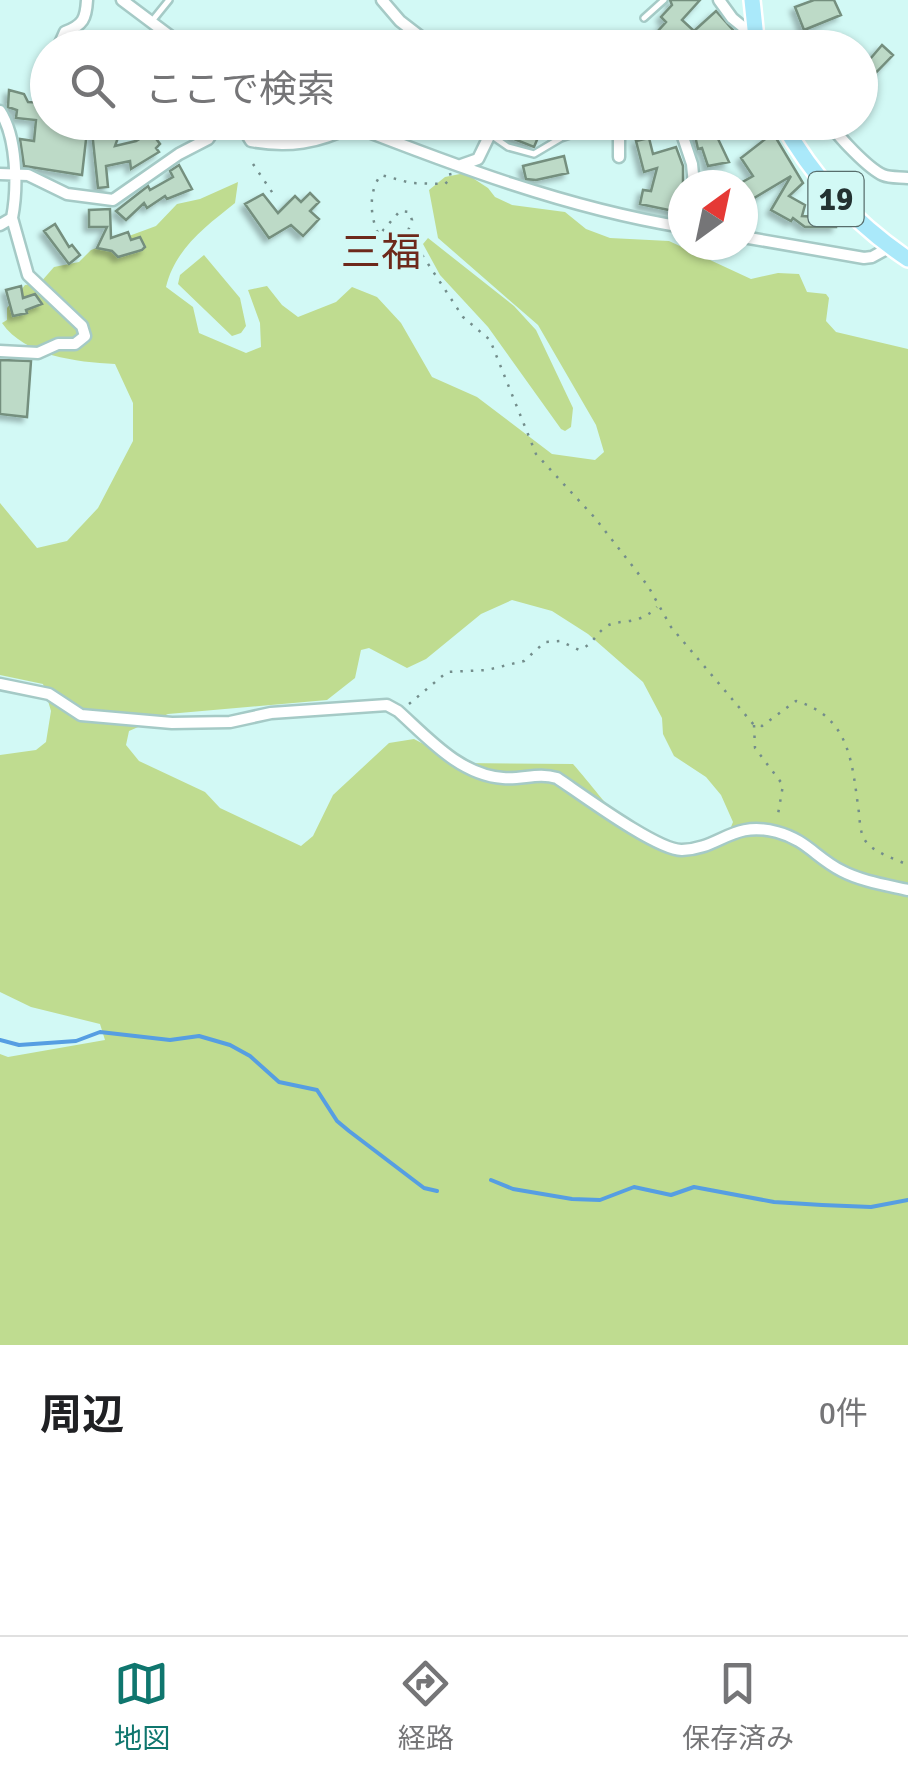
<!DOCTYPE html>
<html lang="ja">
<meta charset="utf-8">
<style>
body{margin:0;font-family:Signika,"Noto Sans JP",sans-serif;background:#f2f2f2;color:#202124}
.compass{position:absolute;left:668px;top:170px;width:90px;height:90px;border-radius:50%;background:#fff;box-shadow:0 2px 8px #0004;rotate:33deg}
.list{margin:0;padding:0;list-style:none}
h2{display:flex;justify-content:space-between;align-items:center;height:130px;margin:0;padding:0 40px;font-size:42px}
h2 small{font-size:32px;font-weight:400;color:#757577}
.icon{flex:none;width:55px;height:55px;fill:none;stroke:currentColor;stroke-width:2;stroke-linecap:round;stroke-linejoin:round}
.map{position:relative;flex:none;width:908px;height:1345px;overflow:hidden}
.search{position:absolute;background:#fff;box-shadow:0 2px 8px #0004;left:30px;right:30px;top:30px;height:110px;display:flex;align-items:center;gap:25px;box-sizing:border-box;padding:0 35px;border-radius:55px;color:#757577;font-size:38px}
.sheet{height:290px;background:#fff}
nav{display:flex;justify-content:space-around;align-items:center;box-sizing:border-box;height:140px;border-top:2px solid #e0e0e0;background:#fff;font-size:28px;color:#757577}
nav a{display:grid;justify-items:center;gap:5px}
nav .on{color:#0f766e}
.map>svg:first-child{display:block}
.green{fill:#bfdc90;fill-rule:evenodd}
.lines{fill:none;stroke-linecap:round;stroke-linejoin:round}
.stream{stroke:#569ee2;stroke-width:4}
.building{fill:#bddac7;stroke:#748f7e;stroke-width:2.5;filter:url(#shadow)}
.service-casing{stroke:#a5cac6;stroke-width:10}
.minor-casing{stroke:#a5cac6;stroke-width:15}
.primary-casing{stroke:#fff;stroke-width:20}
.path{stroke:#738d8b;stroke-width:2.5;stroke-dasharray:2.5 8;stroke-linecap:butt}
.service{stroke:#fff;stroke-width:5}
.minor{stroke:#fff;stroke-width:10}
.primary{stroke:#aae9fa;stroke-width:15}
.labels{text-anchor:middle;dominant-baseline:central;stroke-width:10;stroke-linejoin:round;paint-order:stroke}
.shield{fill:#d2f9f5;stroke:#586e6c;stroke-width:2.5}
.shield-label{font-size:32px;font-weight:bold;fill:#233231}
.quarter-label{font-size:40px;fill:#6d291b;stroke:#d2f9f5}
</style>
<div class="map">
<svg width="908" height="1345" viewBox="0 0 908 1345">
<defs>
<filter id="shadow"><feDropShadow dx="-4.5" dy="4.5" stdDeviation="2.5" flood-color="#0004"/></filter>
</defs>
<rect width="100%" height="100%" fill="#d2f9f5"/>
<path class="green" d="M465,173L488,188L495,197L512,205L565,212L586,229L610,238L669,241L751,279L778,273L799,274L807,292L826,294L829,298L826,321L836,332L908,349V1345H0V1054L8,1057L105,1040L100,1024L31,1007L0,992V755L36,750L46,742L51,711L43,684L0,675V503L37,548L67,541L98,508L133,441V403L115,364C76,362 25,356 2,323L7,320V308L25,285L40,283L54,267L79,262L91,250L156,226L177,204L200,199L238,182L235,203C205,227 175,249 166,287L193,307L199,333L246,353L261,347L260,323L248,290L267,286L282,305L298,317L336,302L352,287L377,297L401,323L432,377L477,397L552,454L595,460L604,452L596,425L538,325L438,238L429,190L445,177ZM512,600L552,611L588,634L643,682L662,718L663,734L674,756L706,777L721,795L733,822L724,844C649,874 617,814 573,764L460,763L414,739L389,743L333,795L313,836L301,846L220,808L205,792L139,761L126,745L129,731L168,714L327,700L355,678L361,650L369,648L407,668L426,659L481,614Z
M428,238L514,306L536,330L573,408L571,427L565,431L561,429L488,327L440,275L423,244Z
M204,255L240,298L246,326L241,333L232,336L178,284L180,275Z"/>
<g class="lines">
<path class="stream" d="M0,1040L19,1045L76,1041L100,1032L170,1040L199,1036L230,1045L250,1056L279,1082L317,1090L337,1121L349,1131L424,1188L437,1191
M491,1180L513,1189L572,1199L600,1200L634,1187L671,1195L694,1187L774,1202L822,1205L871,1207L908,1200"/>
</g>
<path class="building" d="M670,0H700L682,20L694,31L716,11L733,30L718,44L712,37L707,41L705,38L696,48H676L658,31L666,22L661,17L672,5Z
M814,0H834L841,15L804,30L795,7Z
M882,45L893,55L860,89V71Z
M9,90L24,94L28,102L48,103V122H88L82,175L24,166L20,139L34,141L36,120L16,118L17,110L8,107Z
M91,122H108L120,132L115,146L136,141L151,132L160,144L156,148L159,152L131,169L130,161L106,166L108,187L98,188Z
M508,122H541L535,133L539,135L534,147L504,135Z
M692,122H710L729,162L708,166L702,148L698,149Z
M773,133L803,183L789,196L805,205L802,216L836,218V227H805L793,218L791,221L771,210L791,176L749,201L739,184L753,176L741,158Z
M649,138L653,154L676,147L683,166V213L640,204L643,190L651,191L657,168L644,172L636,141Z
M564,156L568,173L536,180L526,179L523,166Z
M179,165L192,189L167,199L165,196L147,208L144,203L126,220L116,211L148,186L150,190L173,177L170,171Z
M310,193L319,202L310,211L319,219L303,236L291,225L269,238L245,204L263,194L278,213L295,196L301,202Z
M110,209L111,238L128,232L131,240L140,237L145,247L142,250L118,257L112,251L97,248L107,227H89V210Z
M55,224L69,247L72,245L80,255L69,264L44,231Z
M21,286L23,298L35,294L42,304L26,310L27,313L13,316L6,290Z
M0,360L31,361L27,417L0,414Z"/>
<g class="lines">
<defs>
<path id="service" d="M644,18L664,0
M152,21L169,0
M472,122L508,147L534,154L561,138L591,128L622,133L667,122"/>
<path id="minor" d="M122,0L186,48
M382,0L400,21L435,48
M719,0L732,18L754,36
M58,48L65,32C83,25 86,19 87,0
M0,111C17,137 18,187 12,218L0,225
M119,122L137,129L151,122
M239,122L251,141C288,148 319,143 352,126
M343,122C453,165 566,208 683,227
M678,122L692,164L694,185
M829,122C837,136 869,169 883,175C890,178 900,177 908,178
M619,157V132
M461,165L478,159L496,122
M0,174L28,175L67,194L113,200L179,154L208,139L220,122
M743,237L864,258L872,257L890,247
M0,351L38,353L58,344H75L85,336L82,326L28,275L12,218
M0,684L49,694L81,715L172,723L230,722L271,713L387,705L398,711C428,738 460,775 503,778C522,780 538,772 557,778C581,794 658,851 682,850C720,849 732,820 777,832C807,840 816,858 842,871C861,881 886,885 908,890"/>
<path id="primary" d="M752,0L757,48
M782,122C814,179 854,223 908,259"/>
</defs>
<use href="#service" class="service-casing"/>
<use href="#minor" class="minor-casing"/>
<use href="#primary" class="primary-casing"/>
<path class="path" d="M253,164L276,198
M450,173L451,178L445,184L411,183L381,175C368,191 370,218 379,235L400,211L409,212L412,220L408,231L413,241L463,317L490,340L536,454L595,518L648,586L671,627L754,725L762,726L796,701C851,717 852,764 859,813C860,823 860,835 867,843C876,853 895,859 908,865
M409,704L447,672L487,670L524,661L545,642L560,641L579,650C592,645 594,637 604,628C617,617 636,628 657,607
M754,725L755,748L783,785L777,820"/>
<use href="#service" class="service"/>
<use href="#minor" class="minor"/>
<use href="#primary" class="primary"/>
</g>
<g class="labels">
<rect class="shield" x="808.5" y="172" width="55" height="54" rx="8"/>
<g class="shield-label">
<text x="836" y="199">19</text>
</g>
<g class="quarter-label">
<text x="381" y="253">三福</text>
</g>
</g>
</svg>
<svg class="compass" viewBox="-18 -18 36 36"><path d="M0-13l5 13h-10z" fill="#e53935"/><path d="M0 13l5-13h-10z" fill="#757577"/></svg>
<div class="search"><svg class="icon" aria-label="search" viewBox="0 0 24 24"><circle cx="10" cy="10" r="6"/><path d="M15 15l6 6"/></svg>ここで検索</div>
</div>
<section class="sheet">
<h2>周辺<small>0件</small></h2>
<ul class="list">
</ul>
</section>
<nav>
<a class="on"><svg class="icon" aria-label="map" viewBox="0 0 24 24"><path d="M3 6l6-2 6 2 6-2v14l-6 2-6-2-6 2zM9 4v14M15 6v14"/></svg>地図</a>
<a><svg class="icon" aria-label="directions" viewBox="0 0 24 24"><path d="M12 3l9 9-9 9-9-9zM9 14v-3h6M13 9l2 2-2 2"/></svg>経路</a>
<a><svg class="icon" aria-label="saved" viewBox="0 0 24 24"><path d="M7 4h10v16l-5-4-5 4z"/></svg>保存済み</a>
</nav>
